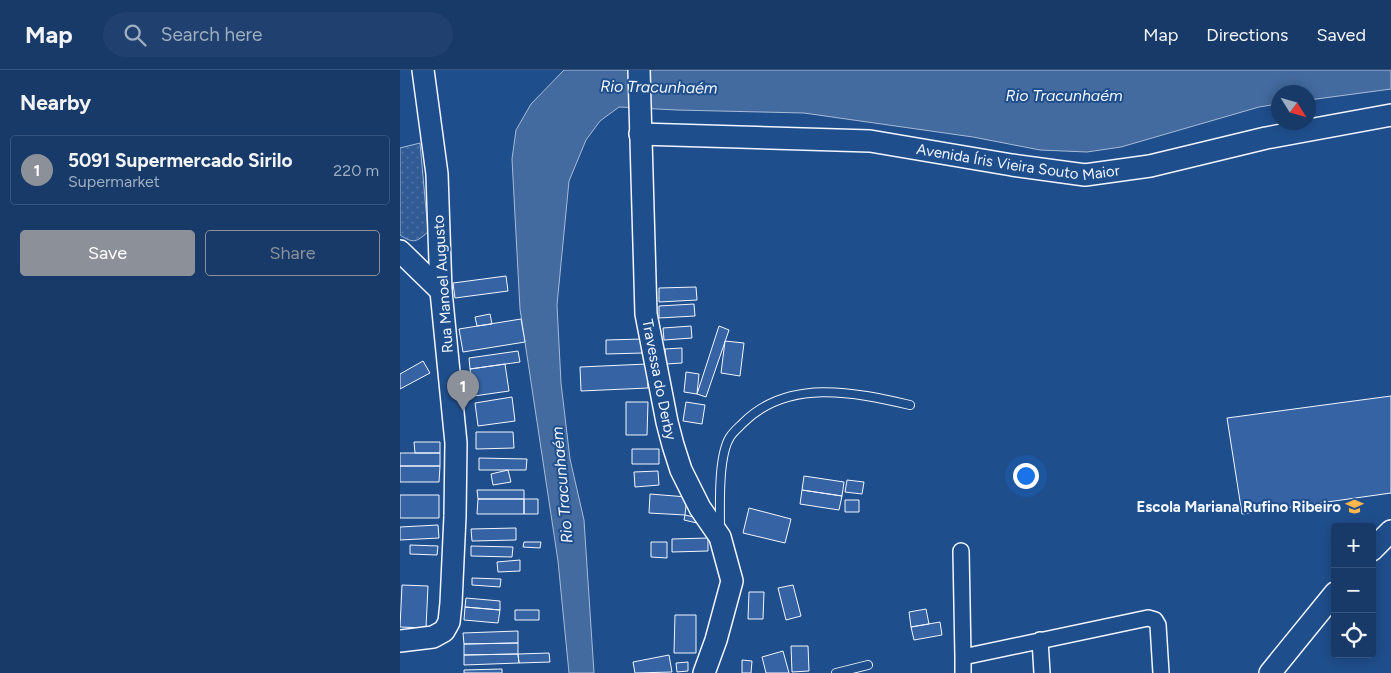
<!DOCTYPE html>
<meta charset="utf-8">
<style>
body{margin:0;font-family:Figtree,sans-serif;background:#20416f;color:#f1f3f6}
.controls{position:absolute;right:15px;bottom:15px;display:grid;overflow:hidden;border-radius:5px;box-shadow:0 2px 12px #0003}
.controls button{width:45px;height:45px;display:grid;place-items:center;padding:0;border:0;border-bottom:1px solid #36547d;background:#173a69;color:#f1f3f6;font:25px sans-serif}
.compass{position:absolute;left:871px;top:15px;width:45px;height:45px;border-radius:50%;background:#173a69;box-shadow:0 2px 12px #0003;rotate:127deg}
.you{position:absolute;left:625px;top:405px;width:18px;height:18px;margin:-12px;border:4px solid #fff;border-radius:50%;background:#1a73e8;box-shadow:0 0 0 8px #1a73e833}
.badge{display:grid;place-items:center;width:32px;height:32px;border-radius:50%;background:#8c9099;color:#fff;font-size:16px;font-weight:700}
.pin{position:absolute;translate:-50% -41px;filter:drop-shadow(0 1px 2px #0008)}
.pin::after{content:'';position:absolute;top:26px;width:18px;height:15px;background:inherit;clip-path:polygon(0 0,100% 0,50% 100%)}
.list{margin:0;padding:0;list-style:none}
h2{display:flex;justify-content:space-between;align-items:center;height:65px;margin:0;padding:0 20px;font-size:21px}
h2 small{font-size:16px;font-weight:400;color:#9eadc0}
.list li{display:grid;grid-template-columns:32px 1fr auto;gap:15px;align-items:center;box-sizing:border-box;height:70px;margin:0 10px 10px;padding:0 10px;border:1px solid #36547d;border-radius:5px}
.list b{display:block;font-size:19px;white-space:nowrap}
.list p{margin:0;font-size:16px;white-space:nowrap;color:#9eadc0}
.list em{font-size:16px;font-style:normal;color:#9eadc0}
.actions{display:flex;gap:10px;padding:15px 20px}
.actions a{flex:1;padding:11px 0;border:1px solid #8c9099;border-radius:5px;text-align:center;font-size:18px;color:#8c9099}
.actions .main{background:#8c9099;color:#fff}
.icon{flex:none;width:28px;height:28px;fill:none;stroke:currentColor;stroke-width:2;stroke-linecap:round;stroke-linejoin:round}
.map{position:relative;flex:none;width:991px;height:603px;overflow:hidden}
header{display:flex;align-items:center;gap:30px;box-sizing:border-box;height:70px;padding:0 25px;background:#173a69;border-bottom:1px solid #36547d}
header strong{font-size:24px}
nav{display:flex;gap:28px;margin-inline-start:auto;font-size:18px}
.search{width:350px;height:45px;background:#20416f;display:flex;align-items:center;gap:12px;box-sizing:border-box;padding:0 18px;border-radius:28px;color:#9eadc0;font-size:19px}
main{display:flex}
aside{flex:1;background:#173a69}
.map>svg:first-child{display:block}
.park{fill:url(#park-dots);stroke:#a8bbd7}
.water{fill:#446ba0;stroke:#a8bbd7}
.building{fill:#3563a3;stroke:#f2f6ff}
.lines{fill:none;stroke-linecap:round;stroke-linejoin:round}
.lane-casing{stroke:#f2f6ff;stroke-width:10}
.street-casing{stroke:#f2f6ff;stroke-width:18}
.secondary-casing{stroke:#f2f6ff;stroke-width:24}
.lane{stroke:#1f4e8c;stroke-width:8}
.street{stroke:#1f4e8c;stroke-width:15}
.secondary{stroke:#1f4e8c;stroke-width:21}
.labels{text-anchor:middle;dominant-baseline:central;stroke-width:4;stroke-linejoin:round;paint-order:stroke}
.street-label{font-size:15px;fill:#f2f6ff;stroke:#1f4e8c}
.poi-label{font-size:15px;font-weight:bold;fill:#f2f6ff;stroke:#1f4e8c;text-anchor:end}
.water-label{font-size:16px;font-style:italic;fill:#f2f6ff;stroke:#1f4e8c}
</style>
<header>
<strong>Map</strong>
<div class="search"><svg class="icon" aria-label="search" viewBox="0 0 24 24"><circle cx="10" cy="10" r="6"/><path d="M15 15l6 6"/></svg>Search here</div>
<nav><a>Map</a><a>Directions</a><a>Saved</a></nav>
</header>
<main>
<aside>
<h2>Nearby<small></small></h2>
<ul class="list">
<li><span class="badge">1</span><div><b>5091 Supermercado Sirilo</b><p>Supermarket</p></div><em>220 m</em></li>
</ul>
<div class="actions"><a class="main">Save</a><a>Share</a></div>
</aside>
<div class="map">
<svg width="991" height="603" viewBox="0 0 991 603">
<defs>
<pattern id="park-dots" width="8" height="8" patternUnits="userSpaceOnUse" patternTransform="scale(1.25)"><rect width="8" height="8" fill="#305b95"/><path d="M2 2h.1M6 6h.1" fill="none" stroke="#4e73a5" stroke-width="1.8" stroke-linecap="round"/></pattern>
</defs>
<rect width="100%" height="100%" fill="#1f4e8c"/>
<path class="park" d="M20,73L28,162C16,172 14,174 0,165V78Z"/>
<path class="water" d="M164,0H991V19L909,30L908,22H878V34L859,37L721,77L687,82L640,80L573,67L404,43L277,40L219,37L200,51L186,70L169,111L157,235L161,313L170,389L184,450L194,603H169L158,491L120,239L112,89L116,60L131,34Z"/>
<path class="building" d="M106,206L108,221L55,228L53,213Z
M296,217L297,230L259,232V218Z
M294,234L295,246L259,248V236Z
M90,244L92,254L77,256L75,247Z
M121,249L125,272L63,282L59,259Z
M291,256L292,268L264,270L263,258Z
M319,256L329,260L306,327L297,324Z
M243,269V283L206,284V270Z
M325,271L344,273L340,306L321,303Z
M282,278V293L266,294L265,279Z
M118,281L120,292L70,299L69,288Z
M23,291L30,303L0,319V304Z
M105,294L109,321L74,326L70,299Z
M247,294L248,318L181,321L180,297Z
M286,302L299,304L297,324L284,322Z
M991,326V423L842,444L827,348Z
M112,327L115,351L78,356L75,333Z
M226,332H248L247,365H226Z
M286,332L305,335L302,354L283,351Z
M76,362H113L114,378L76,379Z
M14,372H40V383H15Z
M232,379H259V394H232Z
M0,383H40V396H0Z
M79,388L127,389L126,400H79Z
M0,396H40L39,412H0Z
M108,400L111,412L93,415L91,404Z
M258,401L259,415L235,417L234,402Z
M404,406L444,412L442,426L402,420Z
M447,410L464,412L462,424L445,422Z
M77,420H124V429H78Z
M402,420L442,426L439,440L400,434Z
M250,424L287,427L285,445L249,443Z
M0,425H39V448H0Z
M78,429H124V444H77Z
M124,429H138V444H124Z
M445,430H459V442H445Z
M349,438L391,449L385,473L343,463Z
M285,445L298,448L297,453L284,450Z
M38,455L39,468L0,470V457Z
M116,458V470L72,471L71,459Z
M308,468V481L272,482V469Z
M124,472H141L140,478L123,477Z
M251,472H267V488L251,487Z
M10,475L38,476L37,485L10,484Z
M71,476L113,477L112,487L71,486Z
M120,490V501L98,502L97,492Z
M72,508L101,509L100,517L72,515Z
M2,515L28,516L26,558L0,557Z
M393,515L401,546L386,550L378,518Z
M349,522H364L363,549H348Z
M66,528L100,531V540L65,537Z
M65,537L100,540L98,553L64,550Z
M526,539L529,554L511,557L509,542Z
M115,540H139V550H115Z
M275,545H296V583H274Z
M540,552L542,565L514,570L511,557Z
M118,561V573L64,574L63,563Z
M118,573V584L64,585V574Z
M391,576H408L409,601L392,602Z
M383,581L389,603H366L362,587Z
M149,583L150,592L119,593L118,584Z
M118,584L119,593L64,595V585Z
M269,585L272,602L235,603L233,592Z
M342,590L352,591L351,603H342Z
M288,592V601L277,602L276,593Z
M102,599V603H64V600Z"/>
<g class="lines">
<defs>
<path id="lane" d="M320,457C320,434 318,386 330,367C333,362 339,357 343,353C388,308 454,322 510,335
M436,603L468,595"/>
<path id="street" d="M561,481L563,587
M640,570L642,603
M563,603V587L748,548L755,550L758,555L761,603"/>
<g id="secondary">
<path id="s1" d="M239,0L246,244L267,352L273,375L281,400L300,438L320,467L332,511L316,570L304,603"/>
<path id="s2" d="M240,64L470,71L612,95L685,105L750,96L866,68L991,45"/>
<path d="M0,181L41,221"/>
<path d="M972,480L991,461"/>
<path d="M0,571L33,567L44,561L49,552L51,533L55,446L56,373L41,221L37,104L23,0"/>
<path d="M870,603L935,523"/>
</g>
</defs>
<use href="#lane" class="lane-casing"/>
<use href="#street" class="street-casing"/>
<use href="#secondary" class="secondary-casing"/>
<use href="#lane" class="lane"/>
<use href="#street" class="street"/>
<use href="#secondary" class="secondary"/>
</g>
<defs>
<symbol id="school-bare" viewBox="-9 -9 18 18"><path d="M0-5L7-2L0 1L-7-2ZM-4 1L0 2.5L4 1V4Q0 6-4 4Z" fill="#ffb74d" stroke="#1f4e8c" stroke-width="2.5" paint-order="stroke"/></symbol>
</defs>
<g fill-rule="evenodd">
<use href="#school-bare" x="942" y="424" width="25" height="25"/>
</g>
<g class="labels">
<g class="street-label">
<text stroke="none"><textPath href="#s2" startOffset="380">Avenida Íris Vieira Souto Maior</textPath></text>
<text transform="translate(43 214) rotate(-94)">Rua Manoel Augusto</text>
<text stroke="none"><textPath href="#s1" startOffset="311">Travessa do Derby</textPath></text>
</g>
<g class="poi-label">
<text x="941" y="437">Escola Mariana Rufino Ribeiro</text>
</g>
<g class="water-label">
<text transform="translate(259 17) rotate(1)">Rio Tracunhaém</text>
<text x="664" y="25">Rio Tracunhaém</text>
<text transform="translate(162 415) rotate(-95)">Rio Tracunhaém</text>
</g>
</g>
</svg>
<div class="controls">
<button>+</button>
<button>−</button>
<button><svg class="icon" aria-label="locate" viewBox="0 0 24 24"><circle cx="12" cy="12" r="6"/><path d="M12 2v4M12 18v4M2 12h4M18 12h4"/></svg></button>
</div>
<svg class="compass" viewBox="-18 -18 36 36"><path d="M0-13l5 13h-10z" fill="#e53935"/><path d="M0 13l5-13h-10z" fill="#9eadc0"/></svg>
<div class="you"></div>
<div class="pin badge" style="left:63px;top:341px">1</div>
</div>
</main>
